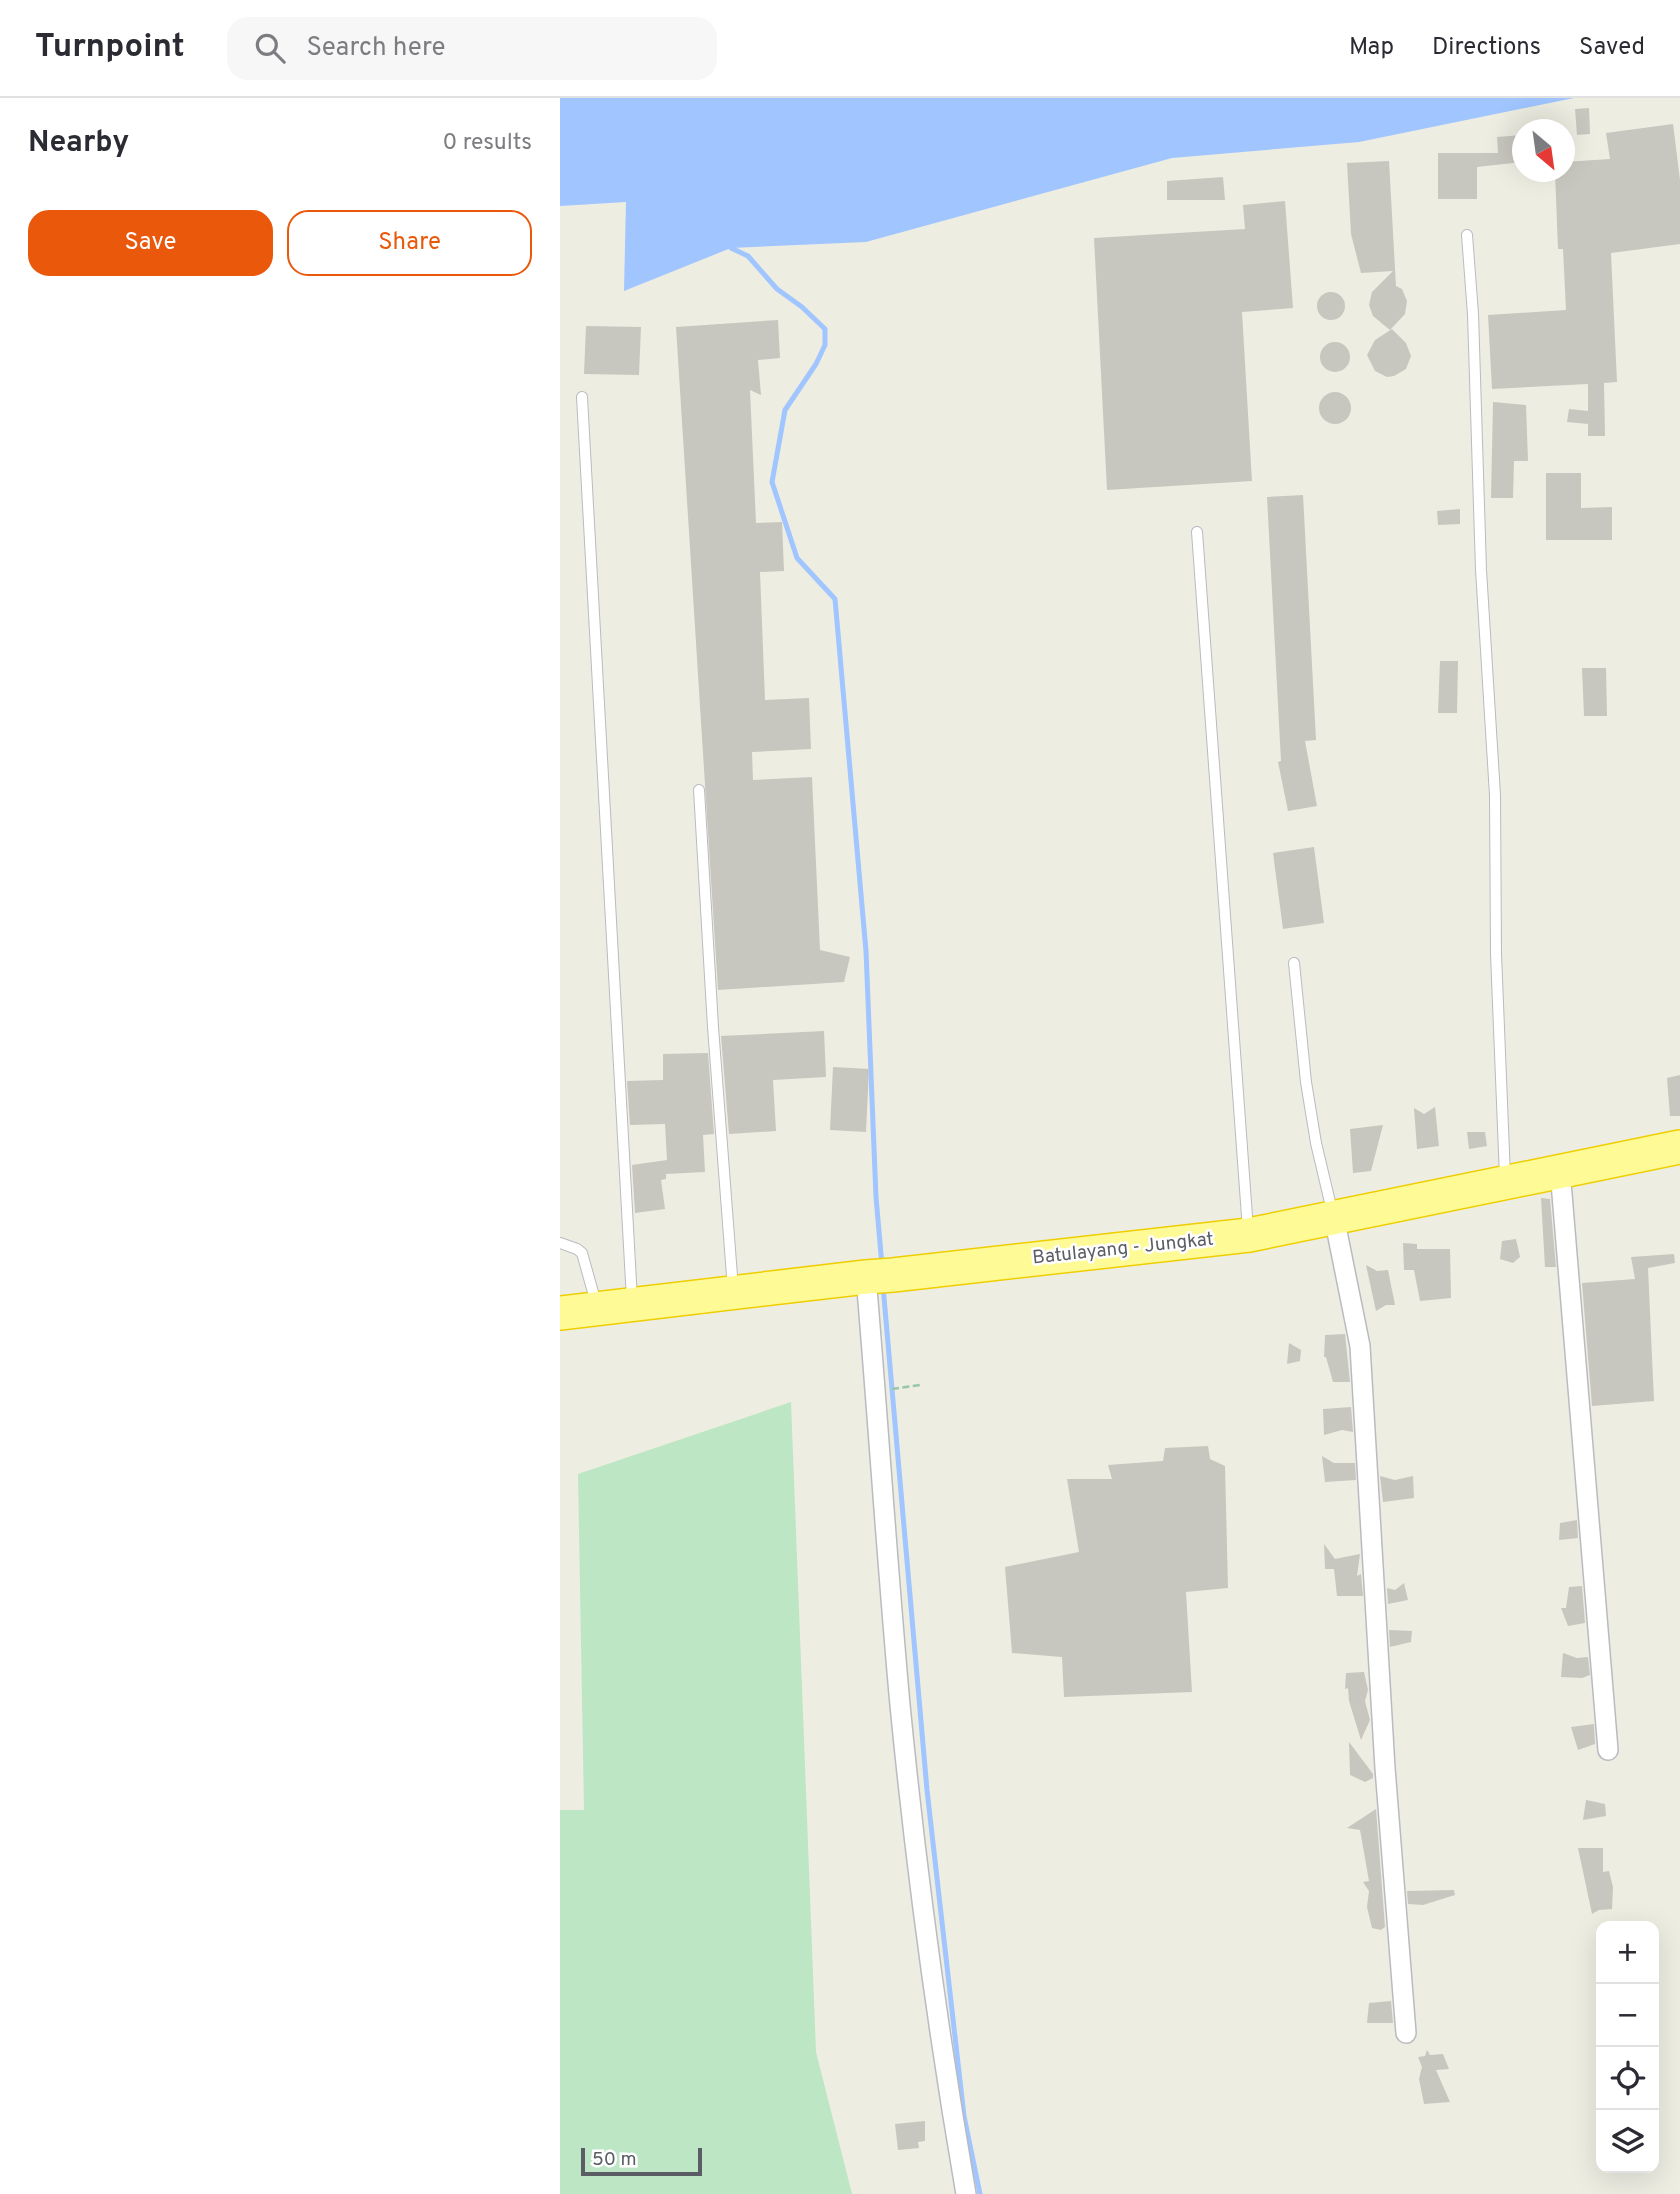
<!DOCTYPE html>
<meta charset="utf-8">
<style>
body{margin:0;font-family:Overpass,sans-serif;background:#f7f7f7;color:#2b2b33}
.controls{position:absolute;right:21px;bottom:21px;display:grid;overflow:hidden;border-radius:14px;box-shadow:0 7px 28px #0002}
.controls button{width:63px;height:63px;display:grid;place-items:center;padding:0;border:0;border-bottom:2px solid #e1e1e2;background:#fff;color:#2b2b33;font:35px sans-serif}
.compass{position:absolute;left:952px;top:21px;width:63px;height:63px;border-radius:50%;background:#fff;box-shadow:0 7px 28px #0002;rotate:151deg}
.scale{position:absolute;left:21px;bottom:18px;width:121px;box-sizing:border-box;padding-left:7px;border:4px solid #5a5d63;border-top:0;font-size:19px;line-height:24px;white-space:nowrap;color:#5a5d63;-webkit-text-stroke:5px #fff;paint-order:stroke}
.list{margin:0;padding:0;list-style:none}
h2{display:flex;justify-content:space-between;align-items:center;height:91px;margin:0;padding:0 28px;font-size:30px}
h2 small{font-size:23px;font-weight:400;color:#7c7c81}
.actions{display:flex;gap:14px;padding:21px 28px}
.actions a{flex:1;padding:16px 0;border:2px solid #ea580c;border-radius:21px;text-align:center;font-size:24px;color:#ea580c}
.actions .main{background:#ea580c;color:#fff}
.icon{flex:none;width:38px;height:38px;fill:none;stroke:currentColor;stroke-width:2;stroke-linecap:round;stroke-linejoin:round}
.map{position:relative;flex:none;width:1120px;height:2096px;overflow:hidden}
header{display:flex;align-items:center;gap:42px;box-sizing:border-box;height:98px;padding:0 35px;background:#fff;border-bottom:2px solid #e1e1e2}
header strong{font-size:33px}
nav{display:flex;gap:38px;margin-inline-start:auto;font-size:24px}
.search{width:490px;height:63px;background:#f7f7f7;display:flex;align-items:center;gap:18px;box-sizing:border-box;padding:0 24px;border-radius:21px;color:#7c7c81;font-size:26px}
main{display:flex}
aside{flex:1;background:#fff}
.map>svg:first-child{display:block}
.green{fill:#bde6c4}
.water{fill:#a0c5ff}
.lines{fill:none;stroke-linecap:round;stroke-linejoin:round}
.stream{stroke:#a0c5ff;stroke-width:5}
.building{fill:#c8c7bf}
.service-casing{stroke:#babbc1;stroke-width:12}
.minor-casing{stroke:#babbc1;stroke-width:22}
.trunk-casing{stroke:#efce00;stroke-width:36}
.path{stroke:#96c7ac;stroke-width:2.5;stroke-dasharray:7 3.5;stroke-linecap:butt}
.service{stroke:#fff;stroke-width:10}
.minor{stroke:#fff;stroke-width:19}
.trunk{stroke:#fefa96;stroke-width:33}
.labels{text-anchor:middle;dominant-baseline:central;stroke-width:5;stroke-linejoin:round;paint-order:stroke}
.street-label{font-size:19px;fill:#5a5d63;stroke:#fff}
</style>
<header>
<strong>Turnpoint</strong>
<div class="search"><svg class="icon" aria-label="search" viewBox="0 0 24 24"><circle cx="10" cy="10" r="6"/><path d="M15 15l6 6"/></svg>Search here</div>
<nav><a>Map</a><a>Directions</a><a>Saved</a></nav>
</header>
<main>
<aside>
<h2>Nearby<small>0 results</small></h2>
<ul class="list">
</ul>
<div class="actions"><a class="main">Save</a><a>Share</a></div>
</aside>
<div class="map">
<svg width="1120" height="2096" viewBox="0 0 1120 2096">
<rect width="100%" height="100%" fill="#edede2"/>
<path class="green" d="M231,1304L256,1954L292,2096H0V1712H24L18,1376Z"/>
<path class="water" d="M0,0H1014L799,44L612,60L306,144L171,150L64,193L66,104L0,108Z"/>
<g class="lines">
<path class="stream" d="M171,146V150L188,158L217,191L242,209L265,231V247L256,266L225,312L212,384L237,460L275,501L306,853L316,1099L322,1168
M323,1188L367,1692L404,2018L420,2096"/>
</g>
<path class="building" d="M1029,10L1030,36L1017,37L1015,11Z
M1113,26L1120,82V146L1051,155L1057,284L1044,285L1045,338H1028V326L1007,324L1009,311L1028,313V286L932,291L928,217L1006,212L1003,151H998L995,74H1004V64L1050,61L1046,35Z
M962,37V64L917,69V101H878V55H938L937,39Z
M829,63L836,188L842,191L847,203L845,216L830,232L813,218L809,207L812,194L833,173L801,175L791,136L787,65Z
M663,79L665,102H607V83Z
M725,103L733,210L682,214L692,383L547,392L534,140L685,131L683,107Z
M757 208a14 14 0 1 1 28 0a14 14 0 1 1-28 0Z
M218,222L220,260L198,262L201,297L190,292L196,425L222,424L224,473L200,474L205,602L249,600L251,651L192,654L193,682L252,679L260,852L290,859L284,884L158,892L116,229Z
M26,228L81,229L79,277L24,276Z
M832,231L846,245L851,258L846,271L834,278L827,279L815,273L807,257L815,242Z
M760 259a15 15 0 1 1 30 0a15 15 0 1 1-30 0Z
M759 310a16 16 0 1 1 32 0a16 16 0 1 1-32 0Z
M933,304L966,307L968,363H954L953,400H931Z
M986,375H1021V410L1052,409V442H986Z
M743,397L756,642L745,643L757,708L728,713L718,664L721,663L707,399Z
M900,411V426L878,427L877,413Z
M880,563H898L897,615H878Z
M1022,570H1046L1047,618H1024Z
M754,749L764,825L723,831L713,755Z
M264,933L266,979L213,982L216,1033L169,1036L161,938Z
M148,955L154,1036L143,1037L145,1074L106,1076V1081L101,1082L105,1111L75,1115L72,1067L107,1062L105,1026L70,1027L67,983L103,982V956Z
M273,969L309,971L306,1034L270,1032Z
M1120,977V1018H1110L1107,980Z
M875,1009L879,1048L857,1051L854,1010L864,1016Z
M823,1027L811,1073L793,1075L790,1031Z
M907,1034H925L927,1048L909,1051Z
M981,1100L990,1101L996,1169H985Z
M956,1141L960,1159L953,1165L940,1161L942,1143Z
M843,1145L857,1146V1151H890L891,1200L860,1203L854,1172H844Z
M1114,1156L1115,1165L1088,1170L1094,1303L1032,1308L1022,1185L1075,1181L1071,1159Z
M806,1167L817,1173L828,1172L835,1207H826L816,1213Z
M785,1236L790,1284H773L766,1259H764L765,1237Z
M729,1245L741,1252L740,1263L727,1266Z
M791,1309L793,1334L782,1332L764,1337L763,1311Z
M648,1348L650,1361L665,1368L668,1490L626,1494L632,1594L504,1599L502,1559L452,1555L445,1469L519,1454L507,1381H552L548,1367L603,1363L605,1350Z
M762,1358L774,1365H795L796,1382L765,1384Z
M820,1378L835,1382L853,1378L854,1400L823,1404Z
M1017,1422L1018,1440L999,1442L1000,1425Z
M764,1446L775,1461L800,1456L797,1478L801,1476L803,1498H777L774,1471H765Z
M844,1485L848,1502L828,1506L827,1490L835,1492Z
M1022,1488L1025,1525L1008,1528L1001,1510H1006L1009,1489Z
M829,1532L852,1533L851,1544L830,1549Z
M1003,1555L1017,1560L1028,1559L1030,1577L1022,1580L1001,1579Z
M804,1574L808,1592L805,1603L810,1622L801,1642L789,1603L788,1590L785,1591L786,1575Z
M1034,1626L1035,1646L1018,1652L1011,1629Z
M789,1644L813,1676V1680L805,1684L790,1677Z
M1026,1702L1045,1706L1046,1718L1023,1722Z
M816,1711L825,1829L821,1832L812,1830L807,1809L809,1793L803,1784L809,1783L800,1732L787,1730Z
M1018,1750H1043V1774L1049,1773L1053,1789L1052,1811L1039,1812L1032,1816Z
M894,1792L895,1797L863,1807L848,1806L847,1793Z
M831,1903L833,1925H807L809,1905Z
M867,1952L870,1957L883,1956L889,1971L876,1972L890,2004L864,2006L859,1981L862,1969L858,1959L865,1958Z
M365,2023V2043L358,2044L359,2050L338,2052L335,2026Z"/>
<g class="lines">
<defs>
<path id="service" d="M907,137L913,216L921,472L935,697L936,856L945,1079
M22,299L72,1202
M637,434L688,1132
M139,692L153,929L173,1191
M734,865L746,984L756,1045L773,1117
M0,1145L17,1151L22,1155L36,1205"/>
<path id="minor" d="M1000,1072L1048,1652
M774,1119L800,1248L825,1670L846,1935
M306,1179C318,1321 327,1464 340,1607C356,1771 378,1934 406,2096"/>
<path id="trunk" d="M0,1215L306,1179L333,1177L689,1137L1120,1049"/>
</defs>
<use href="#service" class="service-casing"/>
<use href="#minor" class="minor-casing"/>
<use href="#trunk" class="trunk-casing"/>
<path class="path" d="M332,1291L360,1287"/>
<use href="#service" class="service"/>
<use href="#minor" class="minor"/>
<use href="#trunk" class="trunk"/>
</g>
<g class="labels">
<g class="street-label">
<text transform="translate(563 1151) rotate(-6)">Batulayang - Jungkat</text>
</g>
</g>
</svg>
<div class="controls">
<button>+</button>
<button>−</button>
<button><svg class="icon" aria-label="locate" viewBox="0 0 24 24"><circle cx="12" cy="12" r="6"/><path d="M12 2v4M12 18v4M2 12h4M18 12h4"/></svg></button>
<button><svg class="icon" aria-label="layers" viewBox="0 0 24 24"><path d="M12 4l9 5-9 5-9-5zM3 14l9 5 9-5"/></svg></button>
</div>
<svg class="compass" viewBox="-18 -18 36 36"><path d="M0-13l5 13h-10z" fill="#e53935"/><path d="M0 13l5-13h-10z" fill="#7c7c81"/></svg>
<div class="scale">50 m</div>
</div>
</main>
